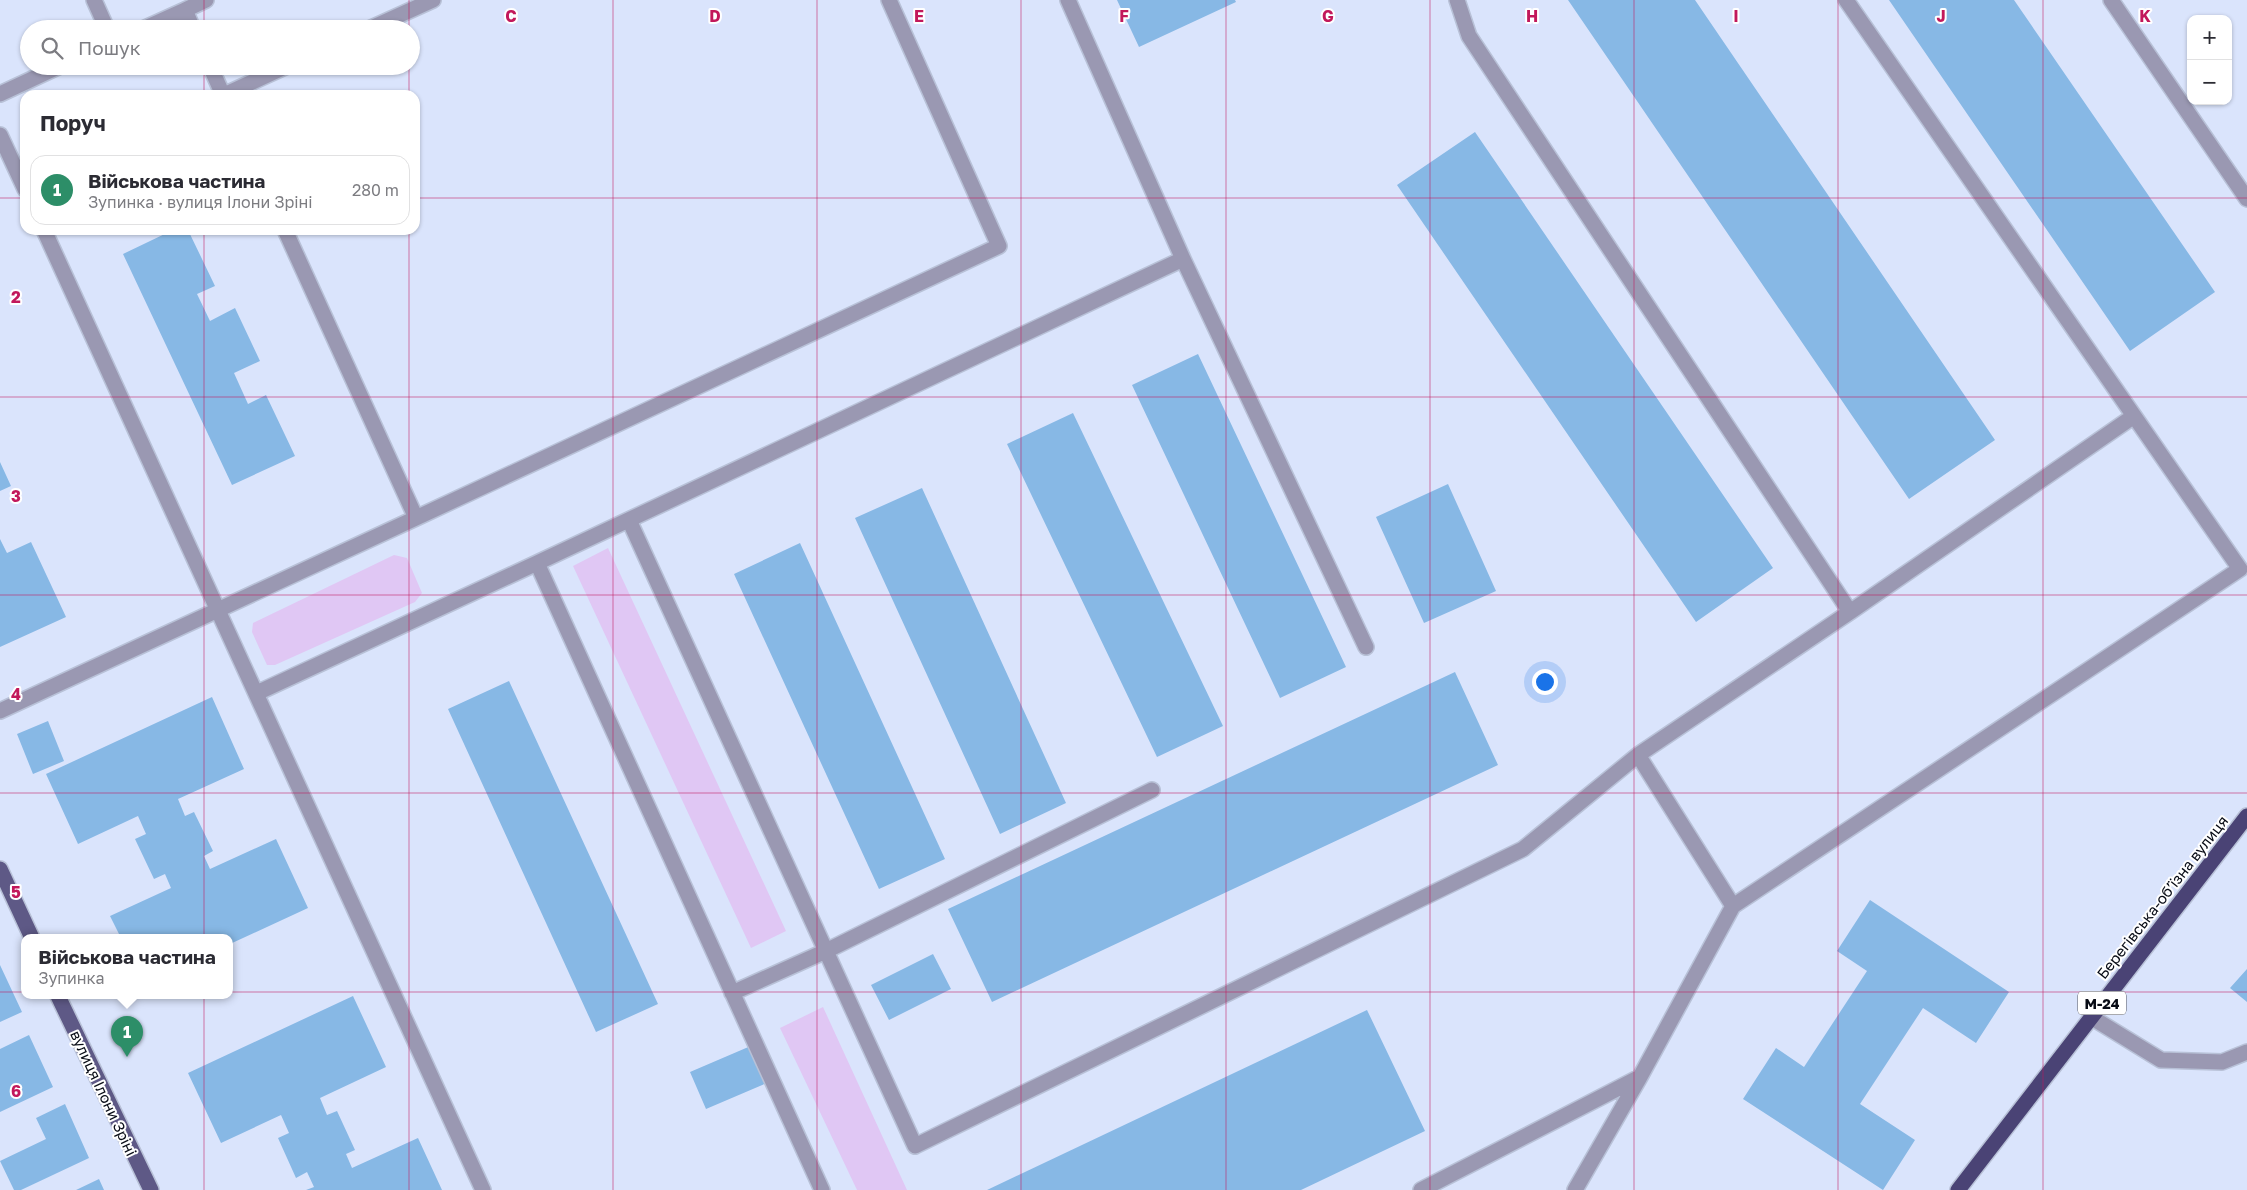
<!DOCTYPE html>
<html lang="uk">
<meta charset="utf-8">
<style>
body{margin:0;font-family:"Golos Text",sans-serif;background:#f7f7f7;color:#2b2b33}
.controls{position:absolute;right:15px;top:15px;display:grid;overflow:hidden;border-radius:10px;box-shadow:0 1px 4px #0004}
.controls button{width:45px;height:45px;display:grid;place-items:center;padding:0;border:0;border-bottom:1px solid #e1e1e2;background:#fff;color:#2b2b33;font:25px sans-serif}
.you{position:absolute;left:1544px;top:681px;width:18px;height:18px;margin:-12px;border:4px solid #fff;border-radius:50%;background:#1a73e8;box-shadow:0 0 0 8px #1a73e833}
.badge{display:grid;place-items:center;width:32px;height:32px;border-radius:50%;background:#2d8e68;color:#fff;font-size:16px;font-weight:700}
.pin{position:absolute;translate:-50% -41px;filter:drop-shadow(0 1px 2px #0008)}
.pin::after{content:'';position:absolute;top:26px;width:18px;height:15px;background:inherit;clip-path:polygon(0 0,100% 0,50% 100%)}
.popup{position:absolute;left:21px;top:934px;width:212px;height:65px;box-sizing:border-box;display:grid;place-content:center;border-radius:10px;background:#fff;filter:drop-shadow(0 1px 4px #0005);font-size:16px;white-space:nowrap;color:#7c7c81}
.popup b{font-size:19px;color:#2b2b33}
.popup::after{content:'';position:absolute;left:50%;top:100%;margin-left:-10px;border:10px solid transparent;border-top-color:#fff}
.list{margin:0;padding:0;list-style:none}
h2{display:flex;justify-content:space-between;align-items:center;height:65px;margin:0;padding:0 20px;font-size:21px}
h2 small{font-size:16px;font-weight:400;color:#7c7c81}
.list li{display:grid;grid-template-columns:32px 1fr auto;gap:15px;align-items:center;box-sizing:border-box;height:70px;margin:0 10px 10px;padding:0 10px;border:1px solid #e1e1e2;border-radius:15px}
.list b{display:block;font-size:19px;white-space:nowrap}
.list p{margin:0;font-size:16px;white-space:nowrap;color:#7c7c81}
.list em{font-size:16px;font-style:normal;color:#7c7c81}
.icon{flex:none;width:28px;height:28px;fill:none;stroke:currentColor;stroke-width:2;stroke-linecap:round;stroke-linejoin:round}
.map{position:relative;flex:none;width:2247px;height:1190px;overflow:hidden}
.search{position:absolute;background:#fff;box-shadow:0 1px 4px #0004;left:20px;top:20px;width:400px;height:55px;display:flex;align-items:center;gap:12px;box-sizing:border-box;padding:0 18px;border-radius:28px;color:#7c7c81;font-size:19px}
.panel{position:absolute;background:#fff;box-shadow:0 1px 4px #0004;left:20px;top:90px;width:400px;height:145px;border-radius:15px}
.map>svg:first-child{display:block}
.green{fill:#e0c7f4}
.building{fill:#87b8e5}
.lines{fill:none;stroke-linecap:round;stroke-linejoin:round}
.minor-casing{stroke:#b8c1d7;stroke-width:18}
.major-casing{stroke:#b8c1d7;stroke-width:18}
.highway-casing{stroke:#b8c1d7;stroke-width:18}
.minor{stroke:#9a98b2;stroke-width:15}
.major{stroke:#5e5986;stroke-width:15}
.highway{stroke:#4a4375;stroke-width:15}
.grid{fill:none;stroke:#c2185b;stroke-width:1;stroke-opacity:0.55}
.labels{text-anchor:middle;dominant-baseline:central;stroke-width:4;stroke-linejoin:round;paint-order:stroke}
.shield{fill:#fff;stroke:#52555c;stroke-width:1}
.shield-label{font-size:14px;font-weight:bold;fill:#080c16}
.street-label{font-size:15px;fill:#080c16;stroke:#fff}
.grid-label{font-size:16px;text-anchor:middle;font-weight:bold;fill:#c2185b;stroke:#fff;stroke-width:4;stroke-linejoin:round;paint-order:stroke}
</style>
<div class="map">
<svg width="2247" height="1190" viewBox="0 0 2247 1190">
<rect width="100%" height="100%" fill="#dae4fc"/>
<path class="green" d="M608,548L786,931L751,948L573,566Z
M394,555L407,558L422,593L415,602L275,665H267L252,632L253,623Z
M823,1007L907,1190H857L780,1028Z"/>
<path class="building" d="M1117,0H1235L1236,2L1139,47Z
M1568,0H1695L1995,440L1909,499Z
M1889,0H2014L2215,292L2130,351Z
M1475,132L1773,568L1696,622L1397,185Z
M173,230H188L215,286L197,294L210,321L235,308L260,361L234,373L248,404L266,395L295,456L232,485L123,254Z
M1198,354L1346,667L1280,698L1132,385Z
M1073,413L1223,726L1157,757L1007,444Z
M0,462L11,486L0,491Z
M1448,484L1496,591L1424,623L1376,517Z
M922,488L1066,803L1000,834L855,518Z
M0,539L7,553L31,542L66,617L0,647Z
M800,543L945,859L879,889L734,574Z
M1455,672L1498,765L992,1002L948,909Z
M509,681L658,1004L596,1032L448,709Z
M212,697L244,769L178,799L185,816L194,812L213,851L204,856L210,869L276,839L308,908L230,944V938H121L110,916L171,888L165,874L154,879L135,839L146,834L138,816L78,844L46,774Z
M48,721L64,761L33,774L17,734Z
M1870,900L2009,992L1976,1043L1923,1008L1860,1104L1915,1140L1883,1190L1743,1099L1776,1048L1804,1067L1867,971L1837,951Z
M933,954L951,989L889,1020L871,985Z
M0,965L22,1012L0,1022Z
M2247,969V1002L2230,988Z
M353,996L386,1067L320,1098L327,1115L337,1111L355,1150L346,1154L352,1168L418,1138L442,1190H306L314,1187L307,1172L296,1178L278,1138L289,1133L281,1115L221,1143L188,1073Z
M1367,1010L1425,1131L1301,1190H987Z
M29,1035L53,1087L0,1112V1049Z
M753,1045L769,1082L706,1109L690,1072Z
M65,1104L89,1158L21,1190H14L0,1161L46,1139L36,1118Z
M99,1179L104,1190H76Z"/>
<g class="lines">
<defs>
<path id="minor" d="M94,0L107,29
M1457,0L1469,36L1850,612L2134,416
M2111,0L2247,199
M185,10L206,0
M143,29L185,10L193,29
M369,29L433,0
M210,66L223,95
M0,94L60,66
M224,95L287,66
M0,135L25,189
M44,230L483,1190
M1183,259L1366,647
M416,518L999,246L889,0
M629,520L915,1146L1523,849L1638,755L1733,906L1640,1077L1421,1190
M537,563L1183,259L1068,0
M257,693L537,563L822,1190
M0,711L416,518L285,230
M1638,755L1850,612
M1733,906L2240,569L1846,0
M732,993L826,951L1152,790
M2091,1017L2161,1060L2222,1062L2247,1052
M1575,1190L1640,1077"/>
<path id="major" d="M0,869L32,938
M58,996L151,1190"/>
<path id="highway" d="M1958,1190L2247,816"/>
</defs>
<use href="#minor" class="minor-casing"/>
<use href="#major" class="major-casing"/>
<use href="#highway" class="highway-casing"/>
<use href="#minor" class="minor"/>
<use href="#major" class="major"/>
<use href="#highway" class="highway"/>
</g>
<path class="grid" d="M204,0V29M409,0V29M613,0V1190M817,0V1190M1021,0V1190M1226,0V1190M1430,0V1190M1634,0V1190M1838,0V1190M2043,0V1190M204,66V95M409,66V95M0,198H25M415,198H2247M204,230V1190M409,230V1190M0,397H2247M0,595H2247M0,793H2247M0,992H2247"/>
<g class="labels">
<rect class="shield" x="2078" y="991.5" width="48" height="23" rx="4"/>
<g class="shield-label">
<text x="2102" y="1003">М-24</text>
</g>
<g class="street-label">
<text transform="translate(2162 897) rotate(-52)">Берегівська-обʼїзна вулиця</text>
<text transform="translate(104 1093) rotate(65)">вулиця Ілони Зріні</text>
</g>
</g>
<g class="grid-label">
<text x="511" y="22">C</text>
<text x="715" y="22">D</text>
<text x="919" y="22">E</text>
<text x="1124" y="22">F</text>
<text x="1328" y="22">G</text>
<text x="1532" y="22">H</text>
<text x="1736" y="22">I</text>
<text x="1941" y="22">J</text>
<text x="2145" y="22">K</text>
<text x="16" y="303">2</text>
<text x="16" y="502">3</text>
<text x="16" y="700">4</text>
<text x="16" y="898">5</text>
<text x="16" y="1097">6</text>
</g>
</svg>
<div class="controls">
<button>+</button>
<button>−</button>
</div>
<div class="you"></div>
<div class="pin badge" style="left:127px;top:1057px">1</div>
<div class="popup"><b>Військова частина</b>Зупинка</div>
<div class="search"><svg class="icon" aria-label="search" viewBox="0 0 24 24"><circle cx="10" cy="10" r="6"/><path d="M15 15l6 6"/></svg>Пошук</div>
<section class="panel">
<h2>Поруч<small></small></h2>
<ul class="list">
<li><span class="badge">1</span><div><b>Військова частина</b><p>Зупинка · вулиця Ілони Зріні</p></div><em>280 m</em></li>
</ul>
</section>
</div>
